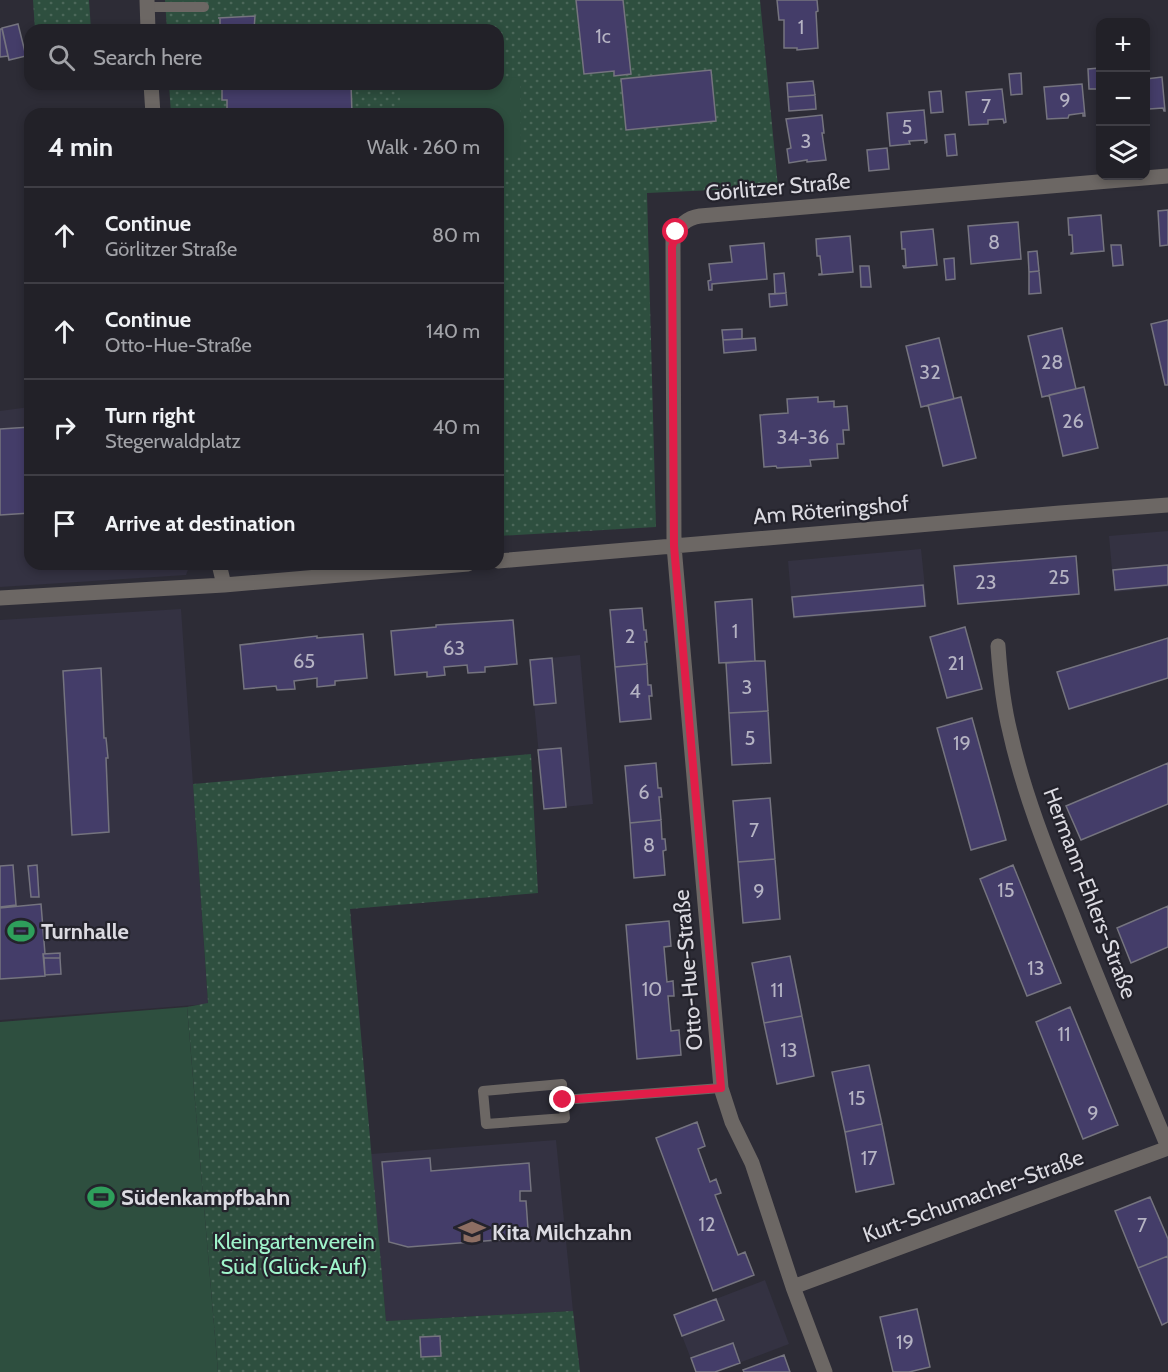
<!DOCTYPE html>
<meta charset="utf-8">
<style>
body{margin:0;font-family:Cabin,sans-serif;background:#2a2930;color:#f1f3f6}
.controls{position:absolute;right:18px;top:18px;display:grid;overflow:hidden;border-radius:12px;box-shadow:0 3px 9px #0003}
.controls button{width:54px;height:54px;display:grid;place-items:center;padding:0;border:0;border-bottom:2px solid #3f3e45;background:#222128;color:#f1f3f6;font:30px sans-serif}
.stop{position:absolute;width:18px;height:18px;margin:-14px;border:4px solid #e11d48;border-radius:50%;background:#fff}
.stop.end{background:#e11d48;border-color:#fff;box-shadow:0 2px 6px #0008}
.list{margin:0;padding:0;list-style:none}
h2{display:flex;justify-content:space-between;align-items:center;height:78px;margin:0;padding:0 24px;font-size:26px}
h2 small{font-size:20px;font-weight:400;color:#a2a3a8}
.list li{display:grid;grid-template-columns:39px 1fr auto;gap:18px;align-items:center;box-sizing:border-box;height:96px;padding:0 24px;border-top:2px solid #3f3e45}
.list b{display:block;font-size:22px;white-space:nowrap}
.list p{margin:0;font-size:20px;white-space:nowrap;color:#a2a3a8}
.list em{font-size:20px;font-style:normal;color:#a2a3a8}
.icon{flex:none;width:33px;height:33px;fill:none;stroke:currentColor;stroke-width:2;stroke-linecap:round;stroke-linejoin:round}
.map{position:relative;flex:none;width:1168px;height:1372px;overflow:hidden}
.search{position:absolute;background:#222128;box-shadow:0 3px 9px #0003;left:24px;top:24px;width:480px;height:66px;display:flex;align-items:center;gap:15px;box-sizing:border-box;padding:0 21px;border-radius:18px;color:#a2a3a8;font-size:22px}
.panel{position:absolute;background:#222128;box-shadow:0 3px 9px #0003;left:24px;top:108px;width:480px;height:462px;border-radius:18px}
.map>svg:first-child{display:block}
.built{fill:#343242}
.green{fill:url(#green-dots)}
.pitch{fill:#2e4f3f}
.building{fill:#443d69;stroke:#75747f;stroke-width:1.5}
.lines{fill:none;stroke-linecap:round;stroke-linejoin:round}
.lane{stroke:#6c6764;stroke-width:10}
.street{stroke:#6c6764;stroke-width:15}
.route{stroke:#e11d48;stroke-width:8}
.labels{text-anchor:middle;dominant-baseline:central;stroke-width:4.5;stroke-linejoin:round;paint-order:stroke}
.number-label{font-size:20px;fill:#b5b3c3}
.street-label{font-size:22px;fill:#dbdae1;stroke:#24232c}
.poi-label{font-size:22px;font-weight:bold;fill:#dbdae1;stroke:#24232c;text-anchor:start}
.park-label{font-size:22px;fill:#9ff4ca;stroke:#24232c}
</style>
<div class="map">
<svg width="1168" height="1372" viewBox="0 0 1168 1372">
<defs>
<pattern id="green-dots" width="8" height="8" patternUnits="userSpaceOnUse" patternTransform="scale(1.5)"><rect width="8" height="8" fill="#2e4f3f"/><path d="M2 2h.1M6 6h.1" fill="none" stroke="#4c685a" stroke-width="1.8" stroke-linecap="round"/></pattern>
</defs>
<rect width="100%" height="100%" fill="#2d2c36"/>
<path class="built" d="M30,407V564H190L186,575L0,587V411Z
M1168,531V587L1114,592L1109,536Z
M921,549L927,607L793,619L788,561Z
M181,609L208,1004L0,1020V620Z
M580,655L593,804L544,809L530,660Z
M556,1140L573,1311L386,1321L371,1154Z
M765,1280L789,1344L715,1372H696L674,1315Z"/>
<path class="green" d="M33,0H89L91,30H35Z
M165,0H760L778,187L647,193L656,527L498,536V114H171L169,84H498V30H167Z
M531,754L538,893L350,909L386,1321L573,1311L580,1372H218L187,1007L208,1003L193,784Z"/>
<path class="pitch" d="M520,77L521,157H498V114H400V84H498V78Z
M187,1007L218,1372H0V1022Z"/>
<path class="building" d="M576,0H623L631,74L614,76V71L584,74Z
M777,0H817L818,11L816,12L818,48L797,50V48H784V20H779Z
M255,16L254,30H220V18H218Z
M18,24L26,56L9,60L2,28Z
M0,29H2L8,56L0,57Z
M1099,68L1100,89H1089L1088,69Z
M711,70L716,121L626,130L621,79Z
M1021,73L1022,94L1011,95L1009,74Z
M1162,77L1165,111H1164L1163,108L1149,109L1148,112L1146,113V79Z
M813,81L815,95L788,97L787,83Z
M222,84H351L352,114H227V100H222Z
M1082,84L1085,116H1083V113L1069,115L1068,118L1047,119L1044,87Z
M1002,89L1006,122L1004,123L1003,119L988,120V124L969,125L966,92Z
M941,91L943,112L931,113L929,92Z
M815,95L816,109L789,111L788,97Z
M924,110L927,142L925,143V140L909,141L910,144L890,146L887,113Z
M822,115L824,133H822L826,160L807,162V160L789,163L787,149L791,148L786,119Z
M955,134L957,155L947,156L945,135Z
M887,148L889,169L869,171L867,150Z
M1168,210V245L1160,246L1158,211Z
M1101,215L1104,251L1071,254V253L1073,252L1072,235H1069L1068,218Z
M1018,222L1021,259L971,264L968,226Z
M933,229L937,265L904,268L903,266H906L905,249H902L901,232Z
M850,236L853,272L819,275V274H822L820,256H817L816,239Z
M764,243L767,279L712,284V290H709L708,281L711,280L709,264L732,262L730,246Z
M1111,245H1121L1123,265L1113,266Z
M1037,251L1039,271L1029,272L1028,252Z
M954,258L955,279L946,280L944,259Z
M860,266H869L871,287H861Z
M1039,271L1041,293L1029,294V272Z
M784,273L786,293L775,294L774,274Z
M786,293L787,305L770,307L769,294Z
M1168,320V385H1165L1151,324Z
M1062,328L1076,389L1042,397L1028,336Z
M742,329V339L723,340L722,330Z
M755,338L756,350L724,353L723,340Z
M939,338L954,399L921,407L906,346Z
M1084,387L1098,448L1063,456L1049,395Z
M818,397V402L834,401V407L847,406L849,430H843L844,444H837L838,458L810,460L811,466L777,468L776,466L764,467L760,415L788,413L787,399Z
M961,397L976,458L943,466L928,405Z
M30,427V513L0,515V429Z
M1076,556L1079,594L958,604L954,566Z
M1168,565V585L1115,590L1113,570Z
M923,585L925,606L794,617L792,597Z
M752,599L755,661L719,663L715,602Z
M642,608L644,630H646L647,642H645L647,664L615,667L610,610Z
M513,620L517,664L485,667V672L468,673L467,665L444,667L445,675L427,677V672L395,675L391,631L436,627V625Z
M965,627L982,689L947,698L930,637Z
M363,634L367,678L335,681V685L317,687V678L294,681L295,689L277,690L276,686L244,689L240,645L317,636V638Z
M1168,638V678L1069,709L1057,672Z
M552,658L556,703L534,705L530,660Z
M755,661H765L768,711L729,713L726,663Z
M647,664L648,685H651L652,696H649L651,719L620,722L615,667Z
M101,668L104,738H106L108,758H106L109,832L72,835L63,671Z
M768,711L771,763L732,765L729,713Z
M972,718L1006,840L971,850L937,728Z
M561,748L566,807L544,809L538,750Z
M656,763L658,788H661L662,797H659L661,820L630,823L625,766Z
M1168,763V804L1081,840L1066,806Z
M770,798L775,859L738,862L733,801Z
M661,820L662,839H665L666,850L663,851L665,875L634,878L630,823Z
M775,859L780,919L743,923L738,862Z
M13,865L16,905L0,907V866Z
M37,865L39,897H31L28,866Z
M1013,865L1061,983L1027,996L980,879Z
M41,904L45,954H43L45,976L0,979V908Z
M1168,906V947L1131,963L1117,928Z
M669,921L671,946L664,947L667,982L673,981L674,996H668L671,1031L679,1030L681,1055L637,1059L626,925Z
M60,953V958H44L43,954Z
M790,956L802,1016L764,1023L752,963Z
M44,958H60L61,974L45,975Z
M1070,1007L1118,1125L1083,1139L1036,1022Z
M802,1016L814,1076L777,1084L764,1023Z
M869,1065L882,1124L845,1132L832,1072Z
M697,1122L705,1146L698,1149L710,1182L716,1179L721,1193L715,1195L738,1255L745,1252L754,1275L713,1291L656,1138Z
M882,1124L894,1184L856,1192L845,1132Z
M430,1158L431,1171L529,1163L531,1191H520V1201H526L528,1229L523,1238L408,1247L389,1242L382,1162Z
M1150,1197L1168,1239V1256L1138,1268L1115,1211Z
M1168,1256V1322L1162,1325L1138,1268Z
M716,1299L724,1320L682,1336L674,1315Z
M917,1309L930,1367L909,1372H893L880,1317Z
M440,1336L441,1356L421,1357L420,1337Z
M733,1343L740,1363L715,1372H696L691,1358Z
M784,1355L790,1372H744L743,1370Z"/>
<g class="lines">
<path class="lane" d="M147,7H204
M563,1100L565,1118L486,1124L483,1091L562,1084L563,1100L721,1088"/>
<path class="street" d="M147,0L148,30
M151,84L153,114
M498,561L1060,513L1168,505
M219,564L224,585
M0,598L224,585L468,564
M998,646C1000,675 1003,704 1010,732C1024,795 1049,856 1073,916C1103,994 1136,1070 1168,1147
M793,1287L1168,1148
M825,1372L793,1287L752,1163L732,1122L721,1088L674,546L673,240C678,226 686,218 700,216L1168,176"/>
</g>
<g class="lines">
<path class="route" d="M563,1100L721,1088L674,546L672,247L676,232"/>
</g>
<defs>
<symbol id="stadium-bare" viewBox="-9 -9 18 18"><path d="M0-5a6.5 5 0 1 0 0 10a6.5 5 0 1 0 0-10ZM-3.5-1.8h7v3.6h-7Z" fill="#2e9e5b" stroke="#24232c" stroke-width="2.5" paint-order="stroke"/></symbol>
<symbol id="school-bare" viewBox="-9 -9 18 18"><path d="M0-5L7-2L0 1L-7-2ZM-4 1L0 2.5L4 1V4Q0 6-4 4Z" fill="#8d6e63" stroke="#24232c" stroke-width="2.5" paint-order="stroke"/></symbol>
</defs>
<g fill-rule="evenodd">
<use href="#stadium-bare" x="2" y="912" width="38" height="38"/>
<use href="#stadium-bare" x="82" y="1178" width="38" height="38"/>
<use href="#school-bare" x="453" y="1213" width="38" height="38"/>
</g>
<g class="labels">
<g class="number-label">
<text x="801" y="27">1</text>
<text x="603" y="36">1c</text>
<text x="1065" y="100">9</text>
<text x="986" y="106">7</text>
<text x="907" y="127">5</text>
<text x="806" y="141">3</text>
<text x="994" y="242">8</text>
<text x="1052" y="362">28</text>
<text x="930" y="372">32</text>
<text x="1073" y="421">26</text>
<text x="803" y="437">34-36</text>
<text x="1059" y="577">25</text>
<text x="986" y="582">23</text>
<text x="735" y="631">1</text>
<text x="630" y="636">2</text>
<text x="454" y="648">63</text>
<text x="304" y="661">65</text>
<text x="956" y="663">21</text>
<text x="747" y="687">3</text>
<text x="635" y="691">4</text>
<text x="750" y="738">5</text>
<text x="962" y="743">19</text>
<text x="644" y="792">6</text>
<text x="754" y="830">7</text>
<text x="649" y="845">8</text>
<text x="1006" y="890">15</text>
<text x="759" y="891">9</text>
<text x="1036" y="968">13</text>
<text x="652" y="989">10</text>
<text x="777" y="990">11</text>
<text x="1064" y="1034">11</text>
<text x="789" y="1050">13</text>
<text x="857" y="1098">15</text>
<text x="1093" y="1113">9</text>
<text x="869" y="1158">17</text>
<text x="707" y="1224">12</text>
<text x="1142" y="1225">7</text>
<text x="905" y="1342">19</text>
</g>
<g class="street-label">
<text transform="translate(778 187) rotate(-5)">Görlitzer Straße</text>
<text transform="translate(831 510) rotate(-5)">Am Röteringshof</text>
<text transform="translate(1090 893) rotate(69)">Hermann-Ehlers-Straße</text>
<text transform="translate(688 970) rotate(-95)">Otto-Hue-Straße</text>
<text transform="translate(973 1196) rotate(-20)">Kurt-Schumacher-Straße</text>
</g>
<g class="poi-label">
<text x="41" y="931">Turnhalle</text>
<text x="121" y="1197">Südenkampfbahn</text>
<text x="492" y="1232">Kita Milchzahn</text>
</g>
<g class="park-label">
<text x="294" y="1241">Kleingartenverein<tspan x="294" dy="25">Süd (Glück-Auf)</tspan></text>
</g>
</g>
</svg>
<div class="controls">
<button>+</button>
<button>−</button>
<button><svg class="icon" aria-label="layers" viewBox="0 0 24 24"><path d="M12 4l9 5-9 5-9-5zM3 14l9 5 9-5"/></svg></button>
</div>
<div class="stop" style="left:676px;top:232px"></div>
<div class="stop end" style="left:563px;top:1100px"></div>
<div class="search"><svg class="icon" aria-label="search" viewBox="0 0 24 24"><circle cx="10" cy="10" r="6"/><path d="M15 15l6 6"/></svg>Search here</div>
<section class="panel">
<h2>4 min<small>Walk · 260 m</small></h2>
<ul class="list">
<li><svg class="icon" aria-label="ahead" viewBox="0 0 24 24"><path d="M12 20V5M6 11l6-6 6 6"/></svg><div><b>Continue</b><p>Görlitzer Straße</p></div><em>80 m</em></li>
<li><svg class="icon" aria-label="ahead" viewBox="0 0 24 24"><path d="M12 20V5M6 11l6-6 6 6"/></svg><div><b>Continue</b><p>Otto-Hue-Straße</p></div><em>140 m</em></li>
<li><svg class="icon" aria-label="right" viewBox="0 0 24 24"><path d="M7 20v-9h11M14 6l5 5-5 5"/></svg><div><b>Turn right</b><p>Stegerwaldplatz</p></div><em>40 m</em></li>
<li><svg class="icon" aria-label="arrive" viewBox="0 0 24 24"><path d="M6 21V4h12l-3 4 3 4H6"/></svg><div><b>Arrive at destination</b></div></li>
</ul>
</section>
</div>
